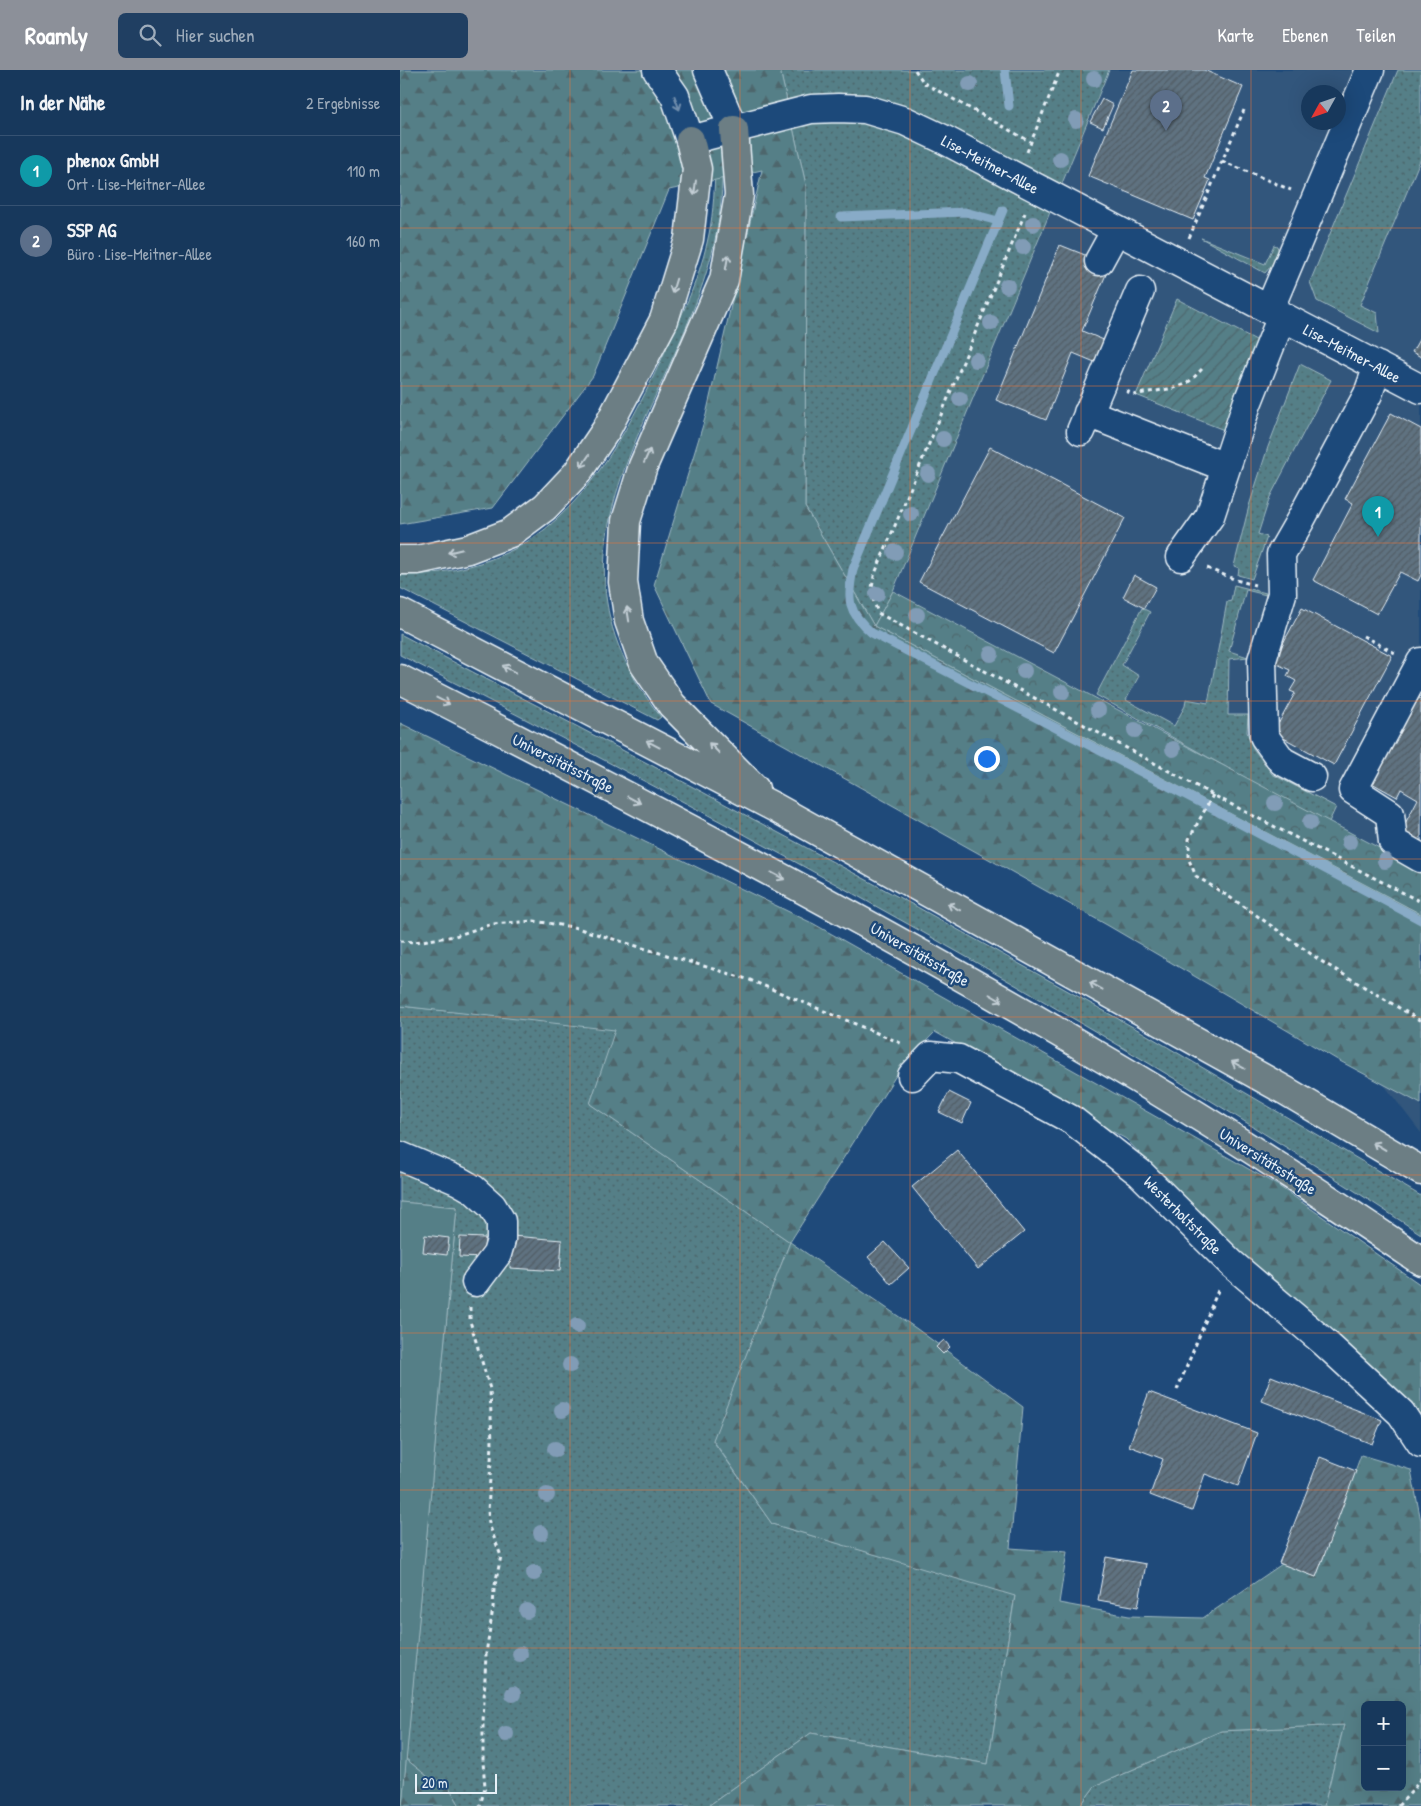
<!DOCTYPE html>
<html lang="de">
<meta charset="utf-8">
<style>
body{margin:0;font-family:"Patrick Hand",sans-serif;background:#203f62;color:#f1f3f6}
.controls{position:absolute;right:15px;bottom:15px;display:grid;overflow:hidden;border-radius:8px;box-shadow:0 5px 20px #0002}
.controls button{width:45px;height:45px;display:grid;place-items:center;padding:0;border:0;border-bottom:1px solid #365272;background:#17385c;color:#f1f3f6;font:25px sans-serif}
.compass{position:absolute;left:901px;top:15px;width:45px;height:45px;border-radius:50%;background:#17385c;box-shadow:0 5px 20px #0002;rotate:230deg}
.scale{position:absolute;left:15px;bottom:12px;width:82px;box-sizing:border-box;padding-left:5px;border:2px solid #e8f1f8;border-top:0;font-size:14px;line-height:18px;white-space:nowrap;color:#e8f1f8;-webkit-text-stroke:4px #1f4a7a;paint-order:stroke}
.you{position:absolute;left:586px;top:688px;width:18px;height:18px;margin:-12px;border:4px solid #fff;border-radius:50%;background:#1a73e8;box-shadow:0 0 0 8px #1a73e833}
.badge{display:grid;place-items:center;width:32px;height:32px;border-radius:50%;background:#8c9099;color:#fff;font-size:16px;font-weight:700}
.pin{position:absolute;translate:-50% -41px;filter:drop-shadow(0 1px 2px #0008)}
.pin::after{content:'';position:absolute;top:26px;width:18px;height:15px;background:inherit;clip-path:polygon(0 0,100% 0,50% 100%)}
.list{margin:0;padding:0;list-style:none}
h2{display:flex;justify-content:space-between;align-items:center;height:65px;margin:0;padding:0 20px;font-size:21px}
h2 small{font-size:16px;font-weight:400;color:#9eacbb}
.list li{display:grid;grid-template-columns:32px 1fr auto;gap:15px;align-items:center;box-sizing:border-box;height:70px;padding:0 20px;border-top:1px solid #365272}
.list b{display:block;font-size:19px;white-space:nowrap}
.list p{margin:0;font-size:16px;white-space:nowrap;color:#9eacbb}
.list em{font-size:16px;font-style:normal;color:#9eacbb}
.icon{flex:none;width:28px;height:28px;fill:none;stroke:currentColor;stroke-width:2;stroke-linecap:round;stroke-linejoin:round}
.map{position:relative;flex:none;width:1021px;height:1736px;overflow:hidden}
header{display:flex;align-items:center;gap:30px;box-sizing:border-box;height:70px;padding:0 25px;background:#8c9099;color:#fff}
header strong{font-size:24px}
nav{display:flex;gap:28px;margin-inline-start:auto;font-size:18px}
.search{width:350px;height:45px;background:#203f62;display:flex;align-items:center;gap:12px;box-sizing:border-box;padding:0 18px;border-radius:8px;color:#9eacbb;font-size:19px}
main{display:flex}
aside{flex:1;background:#17385c}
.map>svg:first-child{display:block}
.built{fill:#32567c;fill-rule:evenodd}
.grass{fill:url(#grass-dots);stroke:#9eb8c0}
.forest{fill:url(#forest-firs);stroke:#9eb8c0;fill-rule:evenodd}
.park{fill:url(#park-crowns);stroke:#9eb8c0}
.garden{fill:url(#garden-furrows);stroke:#9eb8c0}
.pitch{fill:#547f87;stroke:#9eb8c0}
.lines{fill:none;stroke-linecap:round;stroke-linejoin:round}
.stream{stroke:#88abc7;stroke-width:9}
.building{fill:url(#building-hatch);stroke:#e8f1f8}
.minor-casing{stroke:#e8f1f8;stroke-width:31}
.highway-casing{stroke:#e8f1f8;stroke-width:31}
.path{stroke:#e8f1f8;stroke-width:3;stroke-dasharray:4 4;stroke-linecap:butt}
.minor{stroke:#1f4a7a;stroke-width:28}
.highway{stroke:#6c7e84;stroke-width:28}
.tree{fill:#819cb6}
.oneway{stroke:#6f8dac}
.oneway2{stroke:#c3ced5}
.grid{fill:none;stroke:#e8773b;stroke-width:1;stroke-opacity:0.55}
.labels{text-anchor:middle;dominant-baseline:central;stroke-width:5;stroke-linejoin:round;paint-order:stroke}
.street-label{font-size:16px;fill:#e8f1f8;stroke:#1f4a7a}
</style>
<header>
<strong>Roamly</strong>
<div class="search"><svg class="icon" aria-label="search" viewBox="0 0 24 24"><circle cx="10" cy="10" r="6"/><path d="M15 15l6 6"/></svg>Hier suchen</div>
<nav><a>Karte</a><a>Ebenen</a><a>Teilen</a></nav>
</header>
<main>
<aside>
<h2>In der Nähe<small>2 Ergebnisse</small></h2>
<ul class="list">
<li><span class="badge" style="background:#0f9aa8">1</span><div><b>phenox GmbH</b><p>Ort · Lise-Meitner-Allee</p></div><em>110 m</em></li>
<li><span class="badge" style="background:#5c6f8a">2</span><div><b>SSP AG</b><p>Büro · Lise-Meitner-Allee</p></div><em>160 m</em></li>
</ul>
</aside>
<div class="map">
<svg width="1021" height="1736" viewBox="0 0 1021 1736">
<defs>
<pattern id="grass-dots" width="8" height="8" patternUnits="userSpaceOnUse" patternTransform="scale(1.25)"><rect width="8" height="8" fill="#547f87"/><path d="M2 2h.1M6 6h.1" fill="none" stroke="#4e666c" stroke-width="1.8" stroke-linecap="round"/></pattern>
<pattern id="forest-firs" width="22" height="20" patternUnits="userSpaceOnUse" patternTransform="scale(1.25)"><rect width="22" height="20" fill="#547f87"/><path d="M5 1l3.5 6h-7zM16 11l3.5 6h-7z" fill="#4e666c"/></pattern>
<pattern id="park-crowns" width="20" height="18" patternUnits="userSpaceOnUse" patternTransform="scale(1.25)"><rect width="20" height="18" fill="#547f87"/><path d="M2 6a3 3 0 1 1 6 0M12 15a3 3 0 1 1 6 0" fill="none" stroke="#4e666c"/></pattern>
<pattern id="garden-furrows" width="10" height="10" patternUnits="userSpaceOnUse" patternTransform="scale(1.25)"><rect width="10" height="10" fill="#547f87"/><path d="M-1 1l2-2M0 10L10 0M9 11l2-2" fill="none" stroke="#4e666c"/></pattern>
<pattern id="building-hatch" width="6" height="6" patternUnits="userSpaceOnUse" patternTransform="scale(1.25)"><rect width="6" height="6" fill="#5f7280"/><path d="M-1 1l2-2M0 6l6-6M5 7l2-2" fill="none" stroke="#525d65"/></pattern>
</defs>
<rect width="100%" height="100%" fill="#1f4a7a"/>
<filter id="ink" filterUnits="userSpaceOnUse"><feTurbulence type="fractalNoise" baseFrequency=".02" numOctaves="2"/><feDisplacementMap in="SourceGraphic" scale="10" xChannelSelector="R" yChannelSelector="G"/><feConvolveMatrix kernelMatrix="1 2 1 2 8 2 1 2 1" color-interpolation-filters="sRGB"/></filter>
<g filter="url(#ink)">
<path class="built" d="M709,0H1021V800L493,521ZM908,22H938V52H908Z
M1021,1006V1063L978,1007Z"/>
<path class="grass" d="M380,0H709L493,521L474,556L405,437L406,115Z
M998,0H1021V88L960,235L977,243L979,263L917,231L910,212Z
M315,102H322C326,300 103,450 261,647L257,650L0,518V505C42,505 83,496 120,476C190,437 236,346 268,275C283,243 299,208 307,173C313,149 314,126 315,102Z
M801,168L865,194L874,175L877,176L879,182L871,196L865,203Z
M900,294L931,310L870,427L858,464L867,467L852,509L838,505L839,498L834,496L849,436L868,377Z
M834,515L866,523V525L846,520L829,581L848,587L829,589L828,645H848L847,662L853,678L872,704L936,737L929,752L860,716L696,625L742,538L750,542L722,595L739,606L726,630L774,656L785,636L786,629L808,633L827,532L831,531Z
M0,564L293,717L519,838L742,962L1021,1126V1164C695,949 349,762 0,585Z
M0,936L216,959L190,1034L390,1172L313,1371L372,1454L615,1525L588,1694L411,1663L308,1736H60L45,1710L33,1711L6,1689L57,1137L0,1132Z
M944,1655L924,1736H680L695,1716L821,1661Z"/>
<path class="forest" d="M0,0H380L406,115L405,437L474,556L1021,844V1034L936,989L707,855L311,634L254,515L306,345L362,100L269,120L193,306L93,438L0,454Z
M0,653L414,854L877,1115L1021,1215V1354L805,1152L726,1069L535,962L502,996L390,1172L517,1259L623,1337L610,1478L667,1482L659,1533L729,1546L803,1548L882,1494L916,1507L961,1385L1011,1400L1021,1451V1736H924L944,1655L821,1661L695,1716L680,1736H308L411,1663L588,1694L615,1526L372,1454L313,1370L390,1172L190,1034L215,960L0,936ZM965,1635H1002V1717H965Z
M6,1689L33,1711L45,1710L60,1736H2Z"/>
<path class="park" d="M493,521L1021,800V844L474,556Z"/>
<path class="garden" d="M777,229L858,271L824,360L736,325Z"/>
<path class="pitch" d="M0,1132L57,1137L2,1736H0Z"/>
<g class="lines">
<path class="stream" d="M605,0L609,36
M603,140L453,499C447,529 447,542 472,563L807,736L1021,850
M441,147L565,142L598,151"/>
</g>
<path class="building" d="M733,0H804L843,17L805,108L810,110L793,150L688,106Z
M702,29L713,35L703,58L690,52Z
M660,175L710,195L682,261L706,271L697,293L673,283L646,350L596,330Z
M1021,266V287L1012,282Z
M991,343L1021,359V505L1018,511L1000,502L977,544L913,510L953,433L945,429Z
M590,377L725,448L654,583L519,512Z
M734,505L756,517L744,538L723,527Z
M902,538L992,586L934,695L878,665L875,660L895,623L890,621L896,611L887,606L890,600L873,592Z
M1015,626L1021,629V776L999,765L1018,729L1001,719L997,727L970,712Z
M549,1022L571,1033L562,1053L539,1042Z
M557,1080L624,1162L578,1199L512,1117Z
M25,1165L49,1168L47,1185L23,1182Z
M112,1166L162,1170L160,1201L110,1198Z
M60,1167L85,1168L84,1188L59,1187Z
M485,1172L509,1198L491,1214L468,1187Z
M544,1270L550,1277L543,1284L536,1277Z
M871,1306L982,1350L972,1374L862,1331Z
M749,1322L857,1363L838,1416L805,1404L792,1441L750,1425L763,1389L729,1376Z
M920,1387L956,1401L916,1507L879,1493Z
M706,1487L746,1494L738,1537L698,1530Z"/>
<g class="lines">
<defs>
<path id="minor" d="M257,0L275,26L290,70L411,39L438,38L465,39L505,51L541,68L1021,319
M308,0L334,60
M699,191L716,160
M869,240L970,0
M688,343L825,397
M681,361L740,221
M781,487L810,446L847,334L882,246
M1021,592L953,720L990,744L993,772L1021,788
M912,707L882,691L864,666L862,590L882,524L881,484L900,451L968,324L978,296
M512,1006L531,986L559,989L672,1050L740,1103L831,1193L924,1272L1001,1343L1021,1373
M0,1086L59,1111L73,1119L92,1136L101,1151V1170L97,1184L76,1212"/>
<path id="highway" d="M334,60L339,125L324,210L243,396L226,451L223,512L229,551L244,594L272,635L355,719
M0,490H17L68,479L110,463L145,437L177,403L206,360L264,250L289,169L297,99L290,70
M0,543L374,737L886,1021L1021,1101
M0,609C233,728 466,849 692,982C804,1047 913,1118 1021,1191"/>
</defs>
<use href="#minor" class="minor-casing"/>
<use href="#highway" class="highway-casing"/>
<path class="path" d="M515,0L524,13L631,72
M627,82L660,0
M822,91L891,120
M625,143L474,506L471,524L478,543L813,725L1021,832
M789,168L844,40
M726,321L736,325C751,320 774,321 787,313C793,309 797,304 802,299
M807,498L836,510L855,515
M963,566L995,583
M813,725L789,769V790L796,806L842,835L921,891L1021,951
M0,871L15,872L55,866L92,854L134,851L173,857L350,910L503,974
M70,1237V1251L90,1319L92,1374L88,1441L89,1454L101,1486L94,1520L93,1538L86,1584L83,1653V1692L85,1717L80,1736
M777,1320L819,1218
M998,1736L1013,1720L1021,1708"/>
<use href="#minor" class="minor"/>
<use href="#highway" class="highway"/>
</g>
<g class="tree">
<circle cx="694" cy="9" r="8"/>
<circle cx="570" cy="14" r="8"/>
<circle cx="676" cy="50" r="8"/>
<circle cx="660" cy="89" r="8"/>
<circle cx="633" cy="154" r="8"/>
<circle cx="623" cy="177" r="8"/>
<circle cx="607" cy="216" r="8"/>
<circle cx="591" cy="253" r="8"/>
<circle cx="576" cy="290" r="8"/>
<circle cx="560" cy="329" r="8"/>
<circle cx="543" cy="369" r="8"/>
<circle cx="528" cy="404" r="8"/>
<circle cx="511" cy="444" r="8"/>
<circle cx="495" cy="482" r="8"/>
<circle cx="477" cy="524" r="8"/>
<circle cx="517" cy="545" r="8"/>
<circle cx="591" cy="584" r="8"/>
<circle cx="624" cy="601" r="8"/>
<circle cx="662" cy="622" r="8"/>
<circle cx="698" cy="640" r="8"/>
<circle cx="735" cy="660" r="8"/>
<circle cx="773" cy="679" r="8"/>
<circle cx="875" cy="733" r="8"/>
<circle cx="910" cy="752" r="8"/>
<circle cx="949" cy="772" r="8"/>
<circle cx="985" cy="791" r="8"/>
<circle cx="177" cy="1256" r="8"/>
<circle cx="170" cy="1295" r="8"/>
<circle cx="162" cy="1340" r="8"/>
<circle cx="155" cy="1379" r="8"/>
<circle cx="147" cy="1425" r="8"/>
<circle cx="141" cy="1463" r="8"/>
<circle cx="134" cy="1503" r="8"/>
<circle cx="127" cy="1541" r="8"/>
<circle cx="120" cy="1584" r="8"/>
<circle cx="113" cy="1624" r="8"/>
<circle cx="106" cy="1664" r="8"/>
</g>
<defs><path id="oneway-shaft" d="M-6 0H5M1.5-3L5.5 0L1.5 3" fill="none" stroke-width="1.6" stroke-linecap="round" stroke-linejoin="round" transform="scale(1.25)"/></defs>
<use class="oneway" href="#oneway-shaft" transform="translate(277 33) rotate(70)"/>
<g class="oneway2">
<use href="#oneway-shaft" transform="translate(295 118) rotate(97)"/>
<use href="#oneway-shaft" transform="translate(327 192) rotate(-80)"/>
<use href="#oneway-shaft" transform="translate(274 216) rotate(107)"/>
<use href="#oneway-shaft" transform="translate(247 386) rotate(-66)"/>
<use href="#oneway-shaft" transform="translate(185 391) rotate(124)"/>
<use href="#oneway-shaft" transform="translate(55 481) rotate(167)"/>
<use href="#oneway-shaft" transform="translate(228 544) rotate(-99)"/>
<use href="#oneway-shaft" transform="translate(109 599) rotate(-152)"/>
<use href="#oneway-shaft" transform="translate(43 631) rotate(27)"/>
<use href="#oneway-shaft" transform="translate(253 674) rotate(-152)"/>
<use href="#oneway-shaft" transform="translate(314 678) rotate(-135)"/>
<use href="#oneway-shaft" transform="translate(234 730) rotate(28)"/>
<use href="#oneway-shaft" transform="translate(378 806) rotate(28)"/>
<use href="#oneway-shaft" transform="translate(554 837) rotate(-151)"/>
<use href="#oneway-shaft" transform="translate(696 916) rotate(-151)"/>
<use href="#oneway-shaft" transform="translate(596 928) rotate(30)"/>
<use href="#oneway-shaft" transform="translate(838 995) rotate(-151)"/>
<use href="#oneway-shaft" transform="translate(979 1076) rotate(-149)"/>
</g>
</g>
<path class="grid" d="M170,0V1736M340,0V1736M510,0V1736M681,0V1736M851,0V1736M0,158H1021M0,316H1021M0,473H1021M0,631H1021M0,789H1021M0,947H1021M0,1105H1021M0,1263H1021M0,1420H1021M0,1578H1021"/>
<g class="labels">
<g class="street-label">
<text transform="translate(590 94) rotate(28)">Lise-Meitner-Allee</text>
<text transform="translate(952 283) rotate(28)">Lise-Meitner-Allee</text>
<text transform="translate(163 693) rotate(27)">Universitätsstraße</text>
<text transform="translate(520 884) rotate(30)">Universitätsstraße</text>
<text transform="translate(868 1091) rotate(32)">Universitätsstraße</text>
<text transform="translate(783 1145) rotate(45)">Westerholtstraße</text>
</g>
</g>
</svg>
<div class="controls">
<button>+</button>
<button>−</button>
</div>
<svg class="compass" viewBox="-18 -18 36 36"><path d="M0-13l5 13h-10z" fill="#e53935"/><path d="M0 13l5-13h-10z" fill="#9eacbb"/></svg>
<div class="scale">20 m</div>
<div class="you"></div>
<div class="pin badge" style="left:978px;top:467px;background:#0f9aa8">1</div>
<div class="pin badge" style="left:766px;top:61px;background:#5c6f8a">2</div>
</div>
</main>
